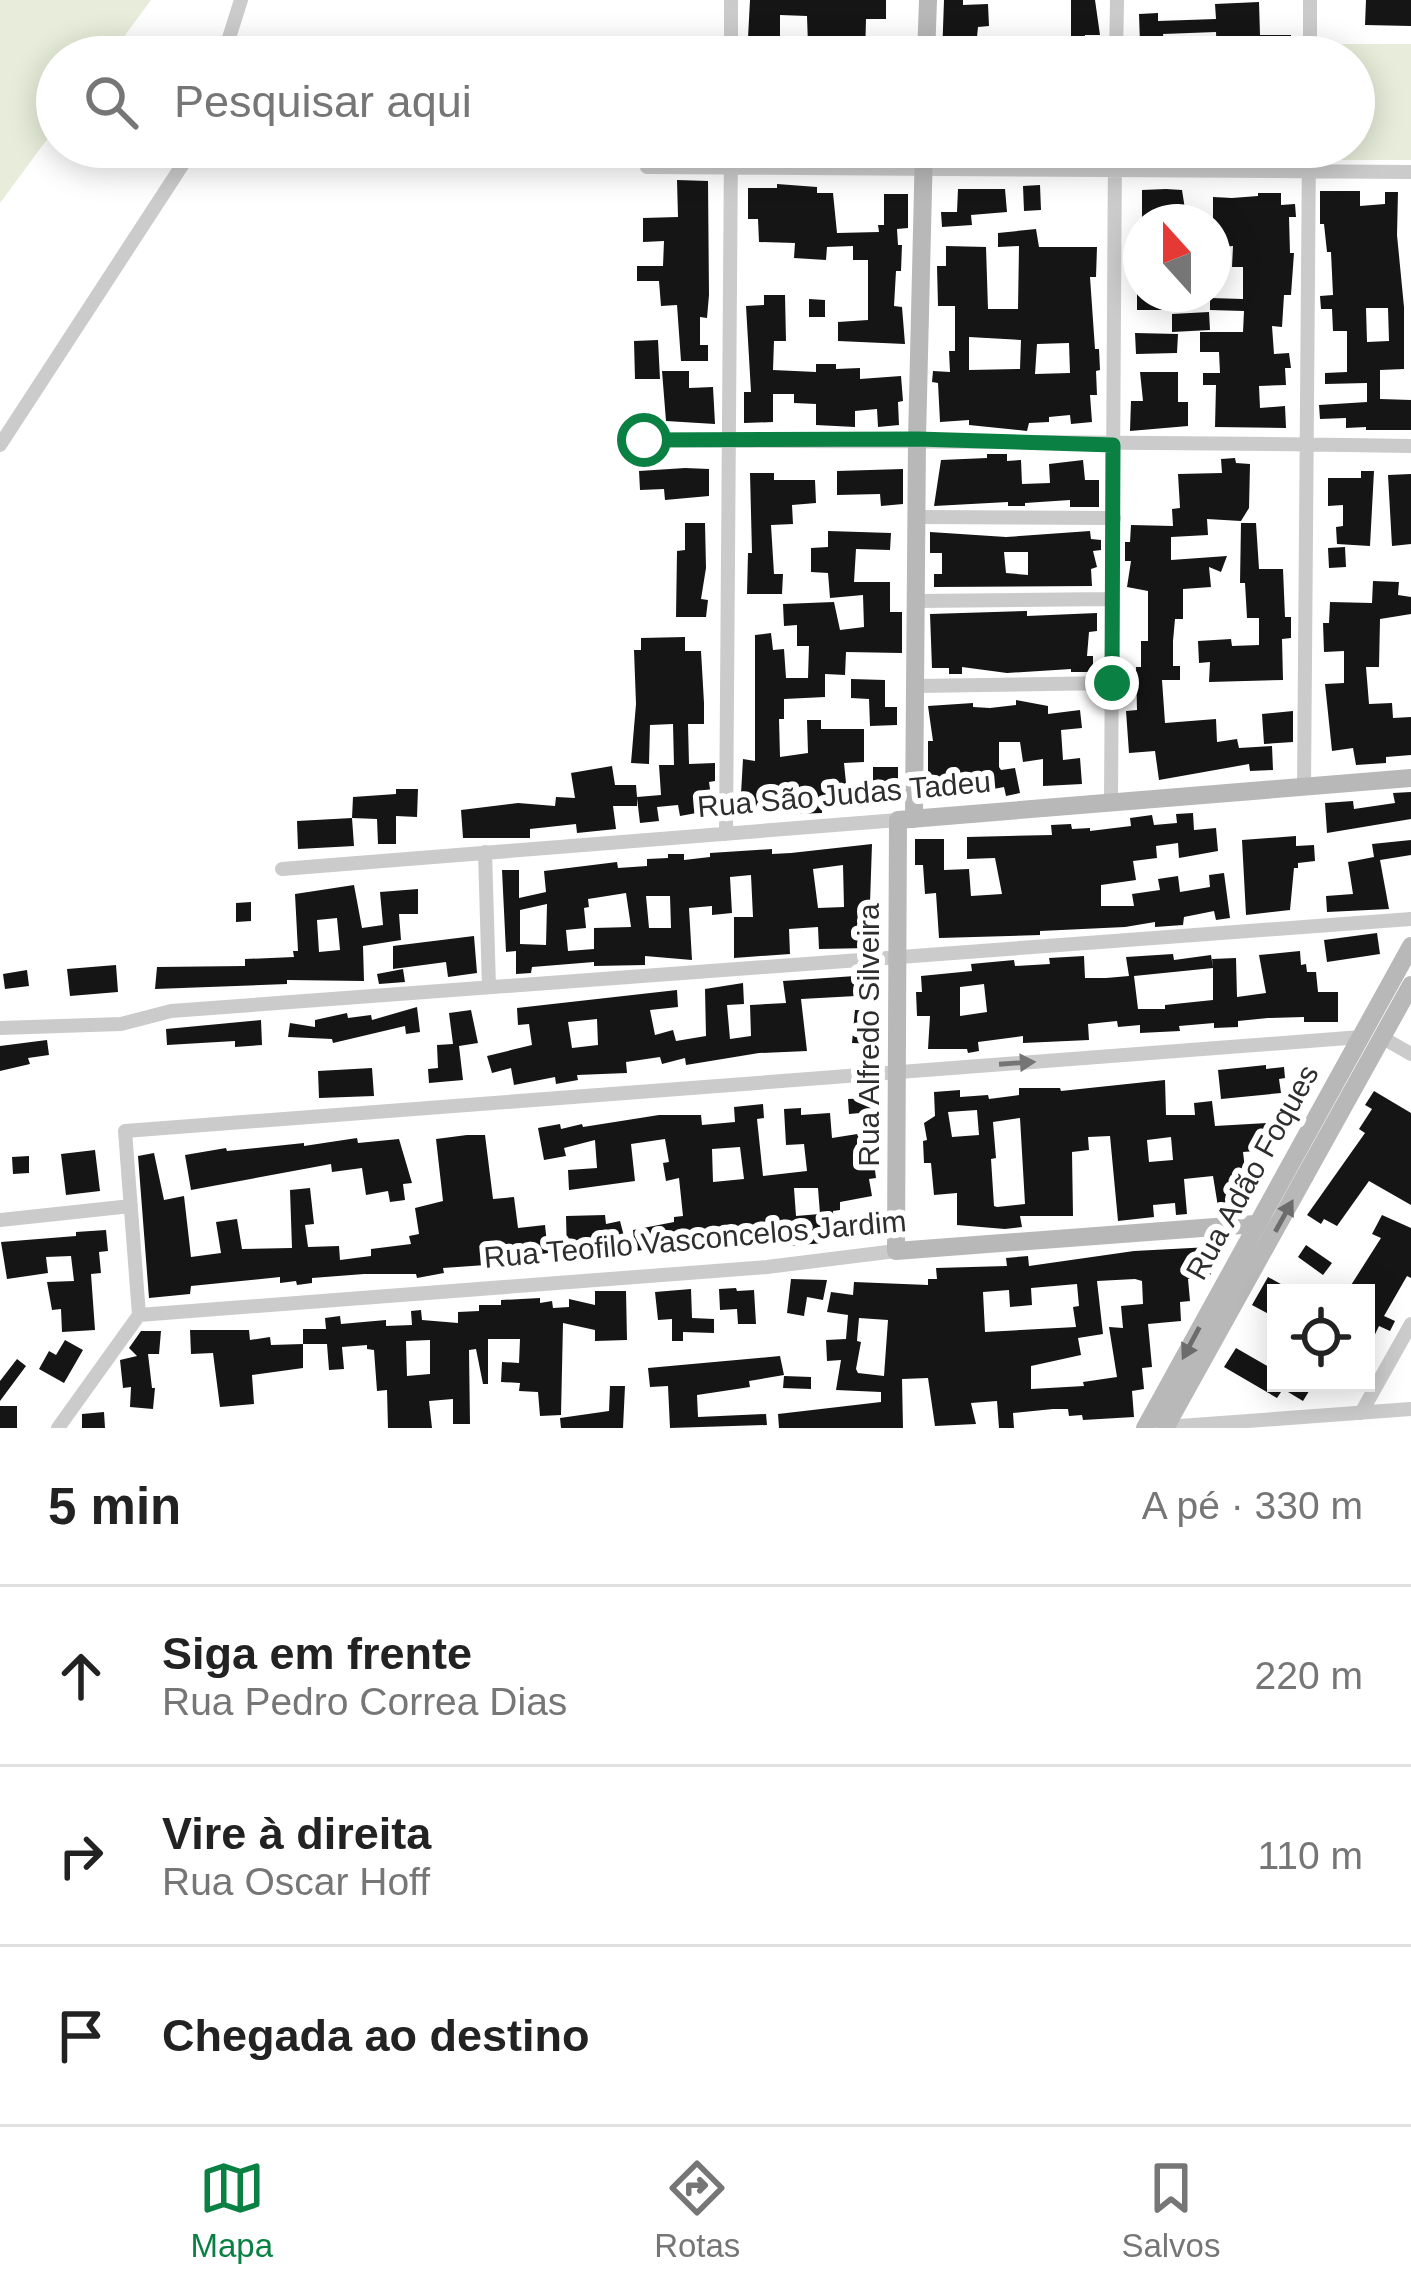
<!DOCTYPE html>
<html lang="pt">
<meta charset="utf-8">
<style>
body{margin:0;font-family:Helvetica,sans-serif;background:#f2f2f2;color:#222}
.controls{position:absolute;right:36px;bottom:36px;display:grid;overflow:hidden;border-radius:0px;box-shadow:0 6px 30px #0003}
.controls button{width:108px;height:108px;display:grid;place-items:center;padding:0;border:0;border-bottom:3px solid #e0e0e0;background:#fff;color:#222;font:60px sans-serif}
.compass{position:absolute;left:1123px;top:204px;width:108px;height:108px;border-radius:50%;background:#fff;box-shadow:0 6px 30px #0003;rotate:339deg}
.stop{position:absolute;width:36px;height:36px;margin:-27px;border:9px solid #0b8043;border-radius:50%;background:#fff}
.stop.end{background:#0b8043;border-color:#fff;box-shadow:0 3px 12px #0008}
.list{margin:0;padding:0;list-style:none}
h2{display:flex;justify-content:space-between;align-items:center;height:156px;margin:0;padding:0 48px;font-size:51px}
h2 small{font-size:39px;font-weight:400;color:#767676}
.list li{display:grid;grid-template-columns:78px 1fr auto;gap:36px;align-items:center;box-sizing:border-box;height:180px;padding:0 48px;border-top:3px solid #e0e0e0}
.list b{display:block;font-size:45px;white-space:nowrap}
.list p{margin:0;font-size:39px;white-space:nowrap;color:#767676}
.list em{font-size:39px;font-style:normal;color:#767676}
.icon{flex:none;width:66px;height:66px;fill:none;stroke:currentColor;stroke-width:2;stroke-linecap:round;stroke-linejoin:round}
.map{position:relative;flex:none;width:1411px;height:1428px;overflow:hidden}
.search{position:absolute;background:#fff;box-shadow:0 6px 30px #0003;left:36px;right:36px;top:36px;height:132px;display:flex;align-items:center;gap:30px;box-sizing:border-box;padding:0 42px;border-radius:66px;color:#767676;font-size:45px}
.sheet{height:696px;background:#fff}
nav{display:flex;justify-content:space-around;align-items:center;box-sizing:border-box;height:168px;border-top:3px solid #e0e0e0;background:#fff;font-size:33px;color:#767676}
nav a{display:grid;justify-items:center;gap:6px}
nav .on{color:#0b8043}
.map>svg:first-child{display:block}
.green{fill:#e7edda}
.building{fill:#151515;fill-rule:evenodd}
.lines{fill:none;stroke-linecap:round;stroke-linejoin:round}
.street{stroke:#cbcbcb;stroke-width:14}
.secondary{stroke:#b8b8b8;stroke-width:18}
.oneway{fill:#757575}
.oneway2{fill:#6c6c6c}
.route{stroke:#0b8043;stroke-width:15}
.labels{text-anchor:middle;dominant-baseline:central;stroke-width:12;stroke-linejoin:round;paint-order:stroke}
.street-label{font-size:30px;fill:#2e2e2e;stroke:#fff}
</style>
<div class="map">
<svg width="1411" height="1428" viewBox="0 0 1411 1428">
<rect width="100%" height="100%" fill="#fff"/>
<path class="green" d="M0,0H151L109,57H57V126L0,203Z
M1336,44H1411V160H1335L1336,147H1354V57H1336Z"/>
<path class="building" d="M750,0H886V19H866L865,57H852L853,40L822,39L824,56L798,57L797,46L808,45L807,16L780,15V43H775V57H747Z
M944,0H963V5L988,4L989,26L978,27L975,57H942Z
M1071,0H1095L1100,35H1085L1084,47H1093V57H1057L1058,46L1071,47Z
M1366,0H1411V26L1365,25Z
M1259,2L1260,35H1291L1290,54L1217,55L1216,32L1163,34L1165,57H1131L1130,44H1140L1139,14L1158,13V21L1216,19L1215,4Z
M677,180L708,181L709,295L707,318L700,317V345H708V361H681L677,305L661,306L659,281H637V266H663L664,241L643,242V218L678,217Z
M777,184L817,187V193H833L837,233L879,232L878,225H884V194H908V228L897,229L898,245H902L901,271H896L894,306L902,307L905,344L838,341V322L868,320V260H853V246L827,247L826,260L794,258L795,243L759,242L758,219H748V188H777Z
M1040,185L1041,210L1024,211L1023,186Z
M958,189H1005L1007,212L971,215L972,225L942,227L941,212H957Z
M1166,189L1182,190L1187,222H1142V190Z
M1320,191H1360V206L1385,204V192H1398L1397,235L1404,307V369L1380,370V399L1411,400V430H1366V427L1346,428V418L1320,419L1319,405L1367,402V383L1325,384V373L1347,372V331H1333L1332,309H1321L1320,296L1333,295L1331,252H1327L1324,224H1320ZM1366,308H1388L1389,341L1367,342Z
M1258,193H1281V205L1295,204L1296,217H1289L1290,253H1294L1291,295H1284L1282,327L1272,326L1274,354L1289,353L1291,368H1285L1286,385L1259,386L1260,408L1285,406L1286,428L1215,427L1216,385H1203V373H1220L1219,352H1200V332H1243L1244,311L1210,310V298L1243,299V267H1232L1233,246L1223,247L1222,233H1213V197L1232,198L1258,196Z
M1036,229L1039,247H1097L1096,277H1090L1095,349H1099L1100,370L1096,371L1097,395H1090L1092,422L1071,424L1070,415L1049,417V422L1029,423L1027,431L969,425V420L940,422L938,383L932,382L933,371L950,372L949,351H955V306H938L937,266H946V246L986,247L988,309H1018L1019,246L998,247V233ZM969,337L1021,340L1020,369L969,370ZM1069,343L1070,373L1035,374L1037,344Z
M1137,294H1162V310H1137Z
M764,295H785L786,341H774L773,370L816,372V364H836V369L860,368V379L901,376L903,401L898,402L899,425L878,427L877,409L855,411V427L816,425V404L794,403V394H773V422L744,423V392H751L746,306L764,305Z
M809,299L825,300V317H809Z
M1209,312L1210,330L1172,332V314Z
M1135,333L1178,334L1177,353L1136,354Z
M658,340L660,379H635L634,341Z
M662,371H689V388L713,387L715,424L666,421Z
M1140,372H1178V402H1188V426L1130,431L1131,401H1143Z
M987,454H1007V461L1021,460L1022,484L1050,483L1049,464L1083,460L1085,480H1099V507H1070V500L1025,503V506H1008V502L934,506L941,460L987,458Z
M1235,458L1236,463L1250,464L1249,508L1241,521L1207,519L1208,535L1171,537V560L1227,556L1221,572L1209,567L1211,587L1183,589V619H1175L1173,641V666H1180V680H1162L1165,723L1216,719L1217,742L1237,739L1239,748L1272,746L1273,770L1250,771L1249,764L1159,780L1155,751L1129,753L1126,711L1137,710L1136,667H1141V641H1148V591L1127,587L1131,561H1125V542H1130L1131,525L1173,526L1172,509L1180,508L1178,474L1222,473L1221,459Z
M685,468L709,469V496L665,500L664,489L640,490L639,471Z
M903,469V504L881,506L880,494L837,495V471Z
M1361,471H1374L1370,546L1337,544L1336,527L1343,526V505L1328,506V478H1361Z
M750,473H774V480H815L816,503L792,505L793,524L771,525L774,574H783L782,594H747L748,553H752Z
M1411,474V544L1392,546L1388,475Z
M685,523H705L706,568L701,599L708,600L706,617H676L677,551L685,550Z
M1241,523H1256L1259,569H1283L1285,617H1291V638L1282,639L1283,680L1209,682L1210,662L1199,663L1198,641L1231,639L1232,646L1259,645V618H1247L1245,583H1240Z
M828,531L891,533L890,550L856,549L854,582H890V612H902V653L846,652L845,675L825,674V697L784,699V719H779L780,757L808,753L807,720H821V729H864V762L844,763L848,803L822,805V813L796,814V808L740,811L743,759L755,761V635L771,633L773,650L784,649L786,678H808L809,646H797V625L784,626L783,604L834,602L840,630L864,627L863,595L830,598L828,573L811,572V548L828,547Z
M1090,531L1091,539L1101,540V550L1093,551L1097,567L1091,569L1092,586L934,587V574H942V553H930V532L1006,537ZM1004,552H1028V575L1006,573Z
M1345,547L1346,567L1329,568L1328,548Z
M1373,581L1399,582L1398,595L1411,597V614L1380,619L1379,667H1366L1369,704L1392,703L1393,718L1411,717V755L1386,757V763L1356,765L1353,748L1332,751L1325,684L1344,683V651L1324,652L1323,623H1329L1330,602L1372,603Z
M1027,611V616L1097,613V631L1089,632L1087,656H1093V672H1071V669L1007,673L962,667V674H949V668H932L930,614Z
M685,637V651H701L704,703V724H688L689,764L715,763V781L709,782L713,810L680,816L678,805L657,807L659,821L640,823L637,798V806H613L616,829L577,833L576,824L530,829V838H463L461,810L518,803L555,806L556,797L575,798L571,773L612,766L615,785H636L637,797L661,795L659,765H674L673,724L650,725L649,764L631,763L636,704L634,650H641V638Z
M851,679L885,680V707H897V725L870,726L869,699L851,698Z
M1016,700L1048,706V714L1080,710L1082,728L1061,730L1063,760L1080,758L1082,784L1043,786V759L1023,762L1020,742H999V767L1001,770L1015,768L1020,793L1006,796L1004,787L936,800L934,779H928V741H933L928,706L973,703V707L990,708L1016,705Z
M1293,711V742L1264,744L1262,714Z
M873,767H898V788H873Z
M396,789H418L417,817L396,816V844H378L377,819L352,818L353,797L396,794Z
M1411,792V819L1327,833L1325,803L1353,801L1354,809L1395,803L1393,793Z
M1193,813L1194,830L1216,828L1218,851L1179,858L1178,843L1156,846L1157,858L1133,861L1136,880L1101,885V906H1134L1132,894L1160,890L1158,879L1178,876L1180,892L1210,887L1209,875L1224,873L1230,918L1216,920L1214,911L1184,917L1183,925L1155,927V922L1125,927L1040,931V935L939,938L936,893L925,894L923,865H915V839H944V870L969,869L971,896L1002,894L995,858L967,859V837L1052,835L1051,825L1071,824L1072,829L1090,828V831L1131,826L1130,818L1152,815L1154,825L1177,823L1176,814Z
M352,818L354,846L298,849L297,821Z
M1296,836V846L1314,845L1315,861L1298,863V868H1294L1290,910L1246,915L1242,840Z
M1411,840V855L1380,860L1389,909L1327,912L1326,896L1353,894L1348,862L1374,857L1372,844Z
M872,844L870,903H880L881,928H870L869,948L819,949L818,927L789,929L790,954L734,958V917H753L751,875L730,877L732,913L712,915V906L689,908L692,960L645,956V965L594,966V962L532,967L531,973L516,974V951L506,952L502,870H519V898L546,892L544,871L617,862L618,868L647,866V859L668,858V854H684V860L710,857V853L772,849V854L791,853ZM843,865L844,907L818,908L813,869ZM626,893L631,927L594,928V949L568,951L566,930L586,928L584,908L589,907L588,899ZM646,896H670L671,928H649ZM547,904L546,945L520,944V910Z
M354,885L362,928L383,925L380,892L418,889V914H399L401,940L363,946L364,981L287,980V984L155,989L157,967L245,966V959L294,957L293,951H298L295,894ZM337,918L340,950L319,952L317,920Z
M251,902V921L236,922V903Z
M1377,933L1380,954L1327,962L1324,940Z
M474,936L477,973L448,977L446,962L393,969V946Z
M1300,951L1301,965L1306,964L1307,972H1316L1318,992H1338V1022H1304V1017L1268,1018L1238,1021V1027L1214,1028V1023L1179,1026L1180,1031L1140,1033V1025L1118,1027L1117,1021L1088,1024L1089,1040L1023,1043V1036L978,1042L979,1051L968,1053L967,1049H928L930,1016H917L916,992H922L921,976L972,971L971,964L1014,960L1015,966L1050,964L1049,958L1084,956L1085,978H1106L1129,976L1126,957L1173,954L1174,960L1211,955L1213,968L1212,959L1236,958L1237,997L1266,993L1259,955ZM1213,968V1000L1165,1005V1009H1138L1134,976ZM984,984L987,1012L960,1016V987Z
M116,965L118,992L70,996L67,969Z
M403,969L405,982L379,984L377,974Z
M27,970L29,986L5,989L3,974Z
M855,976L856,996L801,999L807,1051L759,1053L686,1065L685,1058L662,1064L660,1057L626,1062L627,1073L577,1075L578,1080L556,1084L555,1077L514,1085L511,1068L492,1073L487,1056L532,1045L529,1024L518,1025L517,1008L677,990L678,1007L650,1010L655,1035L673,1030L676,1041L706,1036L705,989L743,983L744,1004L727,1005L730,1039L751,1036L750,1005L786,1003L783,981ZM597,1019L598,1045L572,1048L568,1022Z
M417,1007L420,1032L406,1034L405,1026L333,1043L332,1039L288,1037L290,1023L315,1027V1020L347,1013L348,1018L371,1015L372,1020Z
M471,1010L478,1043L459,1046L463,1080L429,1083L428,1069L438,1068L437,1045L453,1044L449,1013Z
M855,1010L879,1011L876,1044L852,1043Z
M261,1020L262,1045L235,1047V1041L167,1045L166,1029Z
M47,1040L49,1055L28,1058L30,1064L0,1071V1046Z
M1266,1065V1069L1284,1067L1285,1078L1279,1079L1281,1093L1221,1099L1218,1070Z
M372,1068L374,1096L319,1098L318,1071Z
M1165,1080L1166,1115H1195L1194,1103L1212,1101L1215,1126L1267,1123L1268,1150L1243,1152L1250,1210L1219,1213L1213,1176L1184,1179L1187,1214L1176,1215L1175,1203L1153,1205L1154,1217L1118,1221L1110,1136L1088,1137L1089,1150L1072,1152L1073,1216H1020L1022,1227L1005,1229L957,1225V1193L934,1195L931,1163H924L923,1141L927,1140L924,1123L935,1116L934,1092L960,1090V1097L988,1095L989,1099L1019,1095V1088H1060L1061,1091ZM977,1110L979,1135L952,1137L948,1112ZM1020,1118L1025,1204L997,1207L994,1206L991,1159L996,1158L993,1122ZM1171,1137L1173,1160L1149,1162L1147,1140Z
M1374,1091L1411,1113V1205L1369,1181L1337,1226L1324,1219L1321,1224L1307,1215L1365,1133L1359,1129L1372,1109L1365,1105Z
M870,1098L871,1112L849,1114L848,1099Z
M763,1104L764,1118L757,1119L763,1176L807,1171L804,1144L786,1145L784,1109L801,1108V1115L830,1113L832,1138L870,1132L876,1178L869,1179L872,1196L840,1202V1210L833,1211L835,1233L823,1234L824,1243L774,1247V1235L635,1251L633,1230L674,1222V1217L683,1216L679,1178L666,1181L663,1163L669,1162L665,1139L631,1144L635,1181L569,1190L568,1170L597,1168L595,1140L564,1148L566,1156L544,1160L538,1128L560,1124L561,1129L582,1124L583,1127L659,1115H701L702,1125L735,1122L734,1107ZM740,1147L744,1179L713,1182L712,1149ZM794,1188H818L820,1214L796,1216Z
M467,1135H485L493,1199L514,1197L518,1228L545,1225L548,1253L500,1261V1264L443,1268L444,1273L417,1278L416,1274H364L312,1278V1283L297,1285L296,1281L280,1283V1277L191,1286L190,1294L149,1298L138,1156L154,1153L164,1200L184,1196L191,1257L221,1253L216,1222L237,1219L242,1249L292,1248L290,1190L310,1188L314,1224L305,1225L308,1247L339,1246L340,1260L371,1256V1249L411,1244L409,1236L419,1234L415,1208L443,1201L436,1139Z
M357,1138L358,1143L399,1139L412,1183L403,1184L405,1200L390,1202L388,1191L366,1195L362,1168L332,1172L331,1164L191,1190L185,1155L226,1148L227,1151L304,1143V1146Z
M95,1150L100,1191L66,1195L61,1154Z
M29,1156V1173L13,1174L12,1157Z
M605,1215L606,1224L620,1221L625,1240L602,1245V1253L567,1254L566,1216Z
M1382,1215L1411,1228V1278L1407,1276L1384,1316L1395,1321L1390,1331L1379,1326L1366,1353L1369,1301L1366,1293H1346L1381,1238L1372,1234Z
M106,1230L108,1251L99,1252L101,1273L91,1274L95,1330L62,1332L61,1309L52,1310L47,1282L74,1281L71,1256L46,1257L48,1273L7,1279L1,1242L76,1236V1232Z
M1306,1245L1332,1263L1323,1275L1298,1257Z
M1210,1247L1211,1278L1188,1279L1190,1301L1180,1302L1181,1321L1148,1324L1152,1367L1142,1368L1144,1389L1132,1391L1134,1417L1083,1420L1082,1415L1069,1416L1068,1409H1053L1013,1413L1014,1428H999L997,1401L971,1403L976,1424L935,1426L928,1378L902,1379L903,1428H779L778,1414L881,1402V1392L836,1390L841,1360L827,1361L826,1340L846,1339L848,1315L827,1312L831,1292L853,1295L854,1282L928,1285V1279H937L936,1268L1007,1266L1006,1258L1028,1256L1029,1266L1134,1251ZM1135,1279L1142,1281L1143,1304L1121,1306L1123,1328L1109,1327L1117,1377L1083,1382L1084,1386L1031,1389V1366L1081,1355L1078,1338L1103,1334L1097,1281ZM1077,1284L1079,1306L1073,1307L1076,1327L985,1332L983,1292L1009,1290L1010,1307L1032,1305L1031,1288ZM859,1318L888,1320L884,1376L858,1373L856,1369L861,1342L857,1341Z
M1268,1277L1297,1293H1276V1318L1252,1305Z
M791,1279L827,1280L823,1300L807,1297L804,1316L787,1313Z
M736,1288L737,1291L754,1290L756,1324H738L737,1309L720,1310L719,1289Z
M691,1289L692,1318L714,1319V1333L683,1332V1341H672V1319L658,1320L655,1292Z
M595,1291H626L627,1340L595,1341V1330L563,1323L561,1415L540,1416L538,1392L519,1391L520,1383L501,1382L502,1362L519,1363L520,1339H488V1384H483L476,1349L469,1350L470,1424H453V1399L429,1401L432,1428H388L387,1390L377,1391L374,1350L367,1349V1345L342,1347L344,1369L329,1370L327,1344H303V1329H326L325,1318L340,1316L341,1324L386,1320V1326L412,1325L411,1311L421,1310L422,1320L458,1323V1312L479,1311V1305H501V1300L540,1298V1303L552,1301L553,1308L569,1307V1299L595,1305ZM430,1340V1374L407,1376L406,1341Z
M190,1330H249L250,1340L270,1337L271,1345L303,1344V1368L252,1375L254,1404L220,1407L213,1353L191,1354Z
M141,1331H161L159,1354H148L152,1388H155L153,1409L130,1407L131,1387L123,1388L120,1360L137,1356L129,1348Z
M65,1340L83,1350L64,1383L39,1369L49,1351L56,1355Z
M1236,1348L1276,1371V1383H1314L1303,1401L1283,1389L1277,1398L1224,1367Z
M780,1356L784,1375L749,1381L750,1387L697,1395L698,1417L766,1414L767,1425L670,1428L668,1386L650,1387L648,1368Z
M17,1359L26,1366L0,1401V1381Z
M784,1376L811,1377V1389L783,1388Z
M610,1386H625L623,1428H561L560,1418L609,1411Z
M0,1406H17V1428H0Z
M104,1412L105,1428H82V1414Z"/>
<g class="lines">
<path class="street" d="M731,0V57
M223,57L241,0
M1116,57L1117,0
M1310,57V0
M647,167L1411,172
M643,440C899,442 1155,441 1411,446
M0,445L194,147
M917,517L1114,518
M917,601L1112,599
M916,686L1112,683
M1304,787L1309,147
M1111,802L1115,147
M726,834L731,147
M485,852L489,987
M282,869L898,820
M0,1028L121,1024L171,1011L1411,919
M1383,1038L1411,1054
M0,1220L131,1206
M139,1315L767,1267L896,1251
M1361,1413L1411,1324
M1166,1427L1411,1409
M58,1428L139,1315L125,1131L1361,1037"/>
<path class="secondary" d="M926,57L928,0
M914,819L917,439L924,147
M1255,1224L896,1251L898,820L1411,778
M1145,1428L1411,946
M1165,1428L1411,985"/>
</g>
<defs><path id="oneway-solid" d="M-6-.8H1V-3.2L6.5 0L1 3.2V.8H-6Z" transform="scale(3)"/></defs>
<use class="oneway" href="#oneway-solid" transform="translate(1017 1063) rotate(-4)"/>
<g class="oneway2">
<use href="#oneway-solid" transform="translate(1284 1216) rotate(-61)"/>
<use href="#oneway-solid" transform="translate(1191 1343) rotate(118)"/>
</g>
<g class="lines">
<path class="route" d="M644,440L917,439L1113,445L1112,683"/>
</g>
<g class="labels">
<g class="street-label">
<text transform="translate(844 794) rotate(-5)">Rua São Judas Tadeu</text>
<text transform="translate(868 1035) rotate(-90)">Rua Alfredo Silveira</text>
<text transform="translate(1252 1172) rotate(-61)">Rua Adão Foques</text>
<text transform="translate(695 1239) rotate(-5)">Rua Teofilo Vasconcelos Jardim</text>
</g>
</g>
</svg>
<div class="controls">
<button><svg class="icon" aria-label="locate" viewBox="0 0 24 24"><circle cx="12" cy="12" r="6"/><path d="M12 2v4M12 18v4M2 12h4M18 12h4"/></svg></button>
</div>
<svg class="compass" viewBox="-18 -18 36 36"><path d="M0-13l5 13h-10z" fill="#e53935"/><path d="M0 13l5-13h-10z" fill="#767676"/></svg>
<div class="stop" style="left:644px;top:440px"></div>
<div class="stop end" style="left:1112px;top:683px"></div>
<div class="search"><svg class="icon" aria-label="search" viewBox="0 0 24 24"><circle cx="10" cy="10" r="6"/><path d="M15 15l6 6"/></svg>Pesquisar aqui</div>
</div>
<section class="sheet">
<h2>5 min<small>A pé · 330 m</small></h2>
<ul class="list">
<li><svg class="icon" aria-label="ahead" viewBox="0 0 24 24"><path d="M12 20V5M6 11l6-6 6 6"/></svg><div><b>Siga em frente</b><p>Rua Pedro Correa Dias</p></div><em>220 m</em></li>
<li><svg class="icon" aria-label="right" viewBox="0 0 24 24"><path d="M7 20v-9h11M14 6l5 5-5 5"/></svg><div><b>Vire à direita</b><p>Rua Oscar Hoff</p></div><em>110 m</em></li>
<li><svg class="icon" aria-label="arrive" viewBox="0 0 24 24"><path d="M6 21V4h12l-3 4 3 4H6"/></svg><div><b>Chegada ao destino</b></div></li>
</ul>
</section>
<nav>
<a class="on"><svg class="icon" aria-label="map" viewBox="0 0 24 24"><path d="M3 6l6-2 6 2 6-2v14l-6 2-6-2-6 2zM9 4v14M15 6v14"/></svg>Mapa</a>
<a><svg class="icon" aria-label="directions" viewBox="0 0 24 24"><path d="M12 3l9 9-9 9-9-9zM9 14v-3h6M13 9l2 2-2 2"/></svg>Rotas</a>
<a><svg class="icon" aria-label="saved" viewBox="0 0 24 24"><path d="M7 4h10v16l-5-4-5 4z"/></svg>Salvos</a>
</nav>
